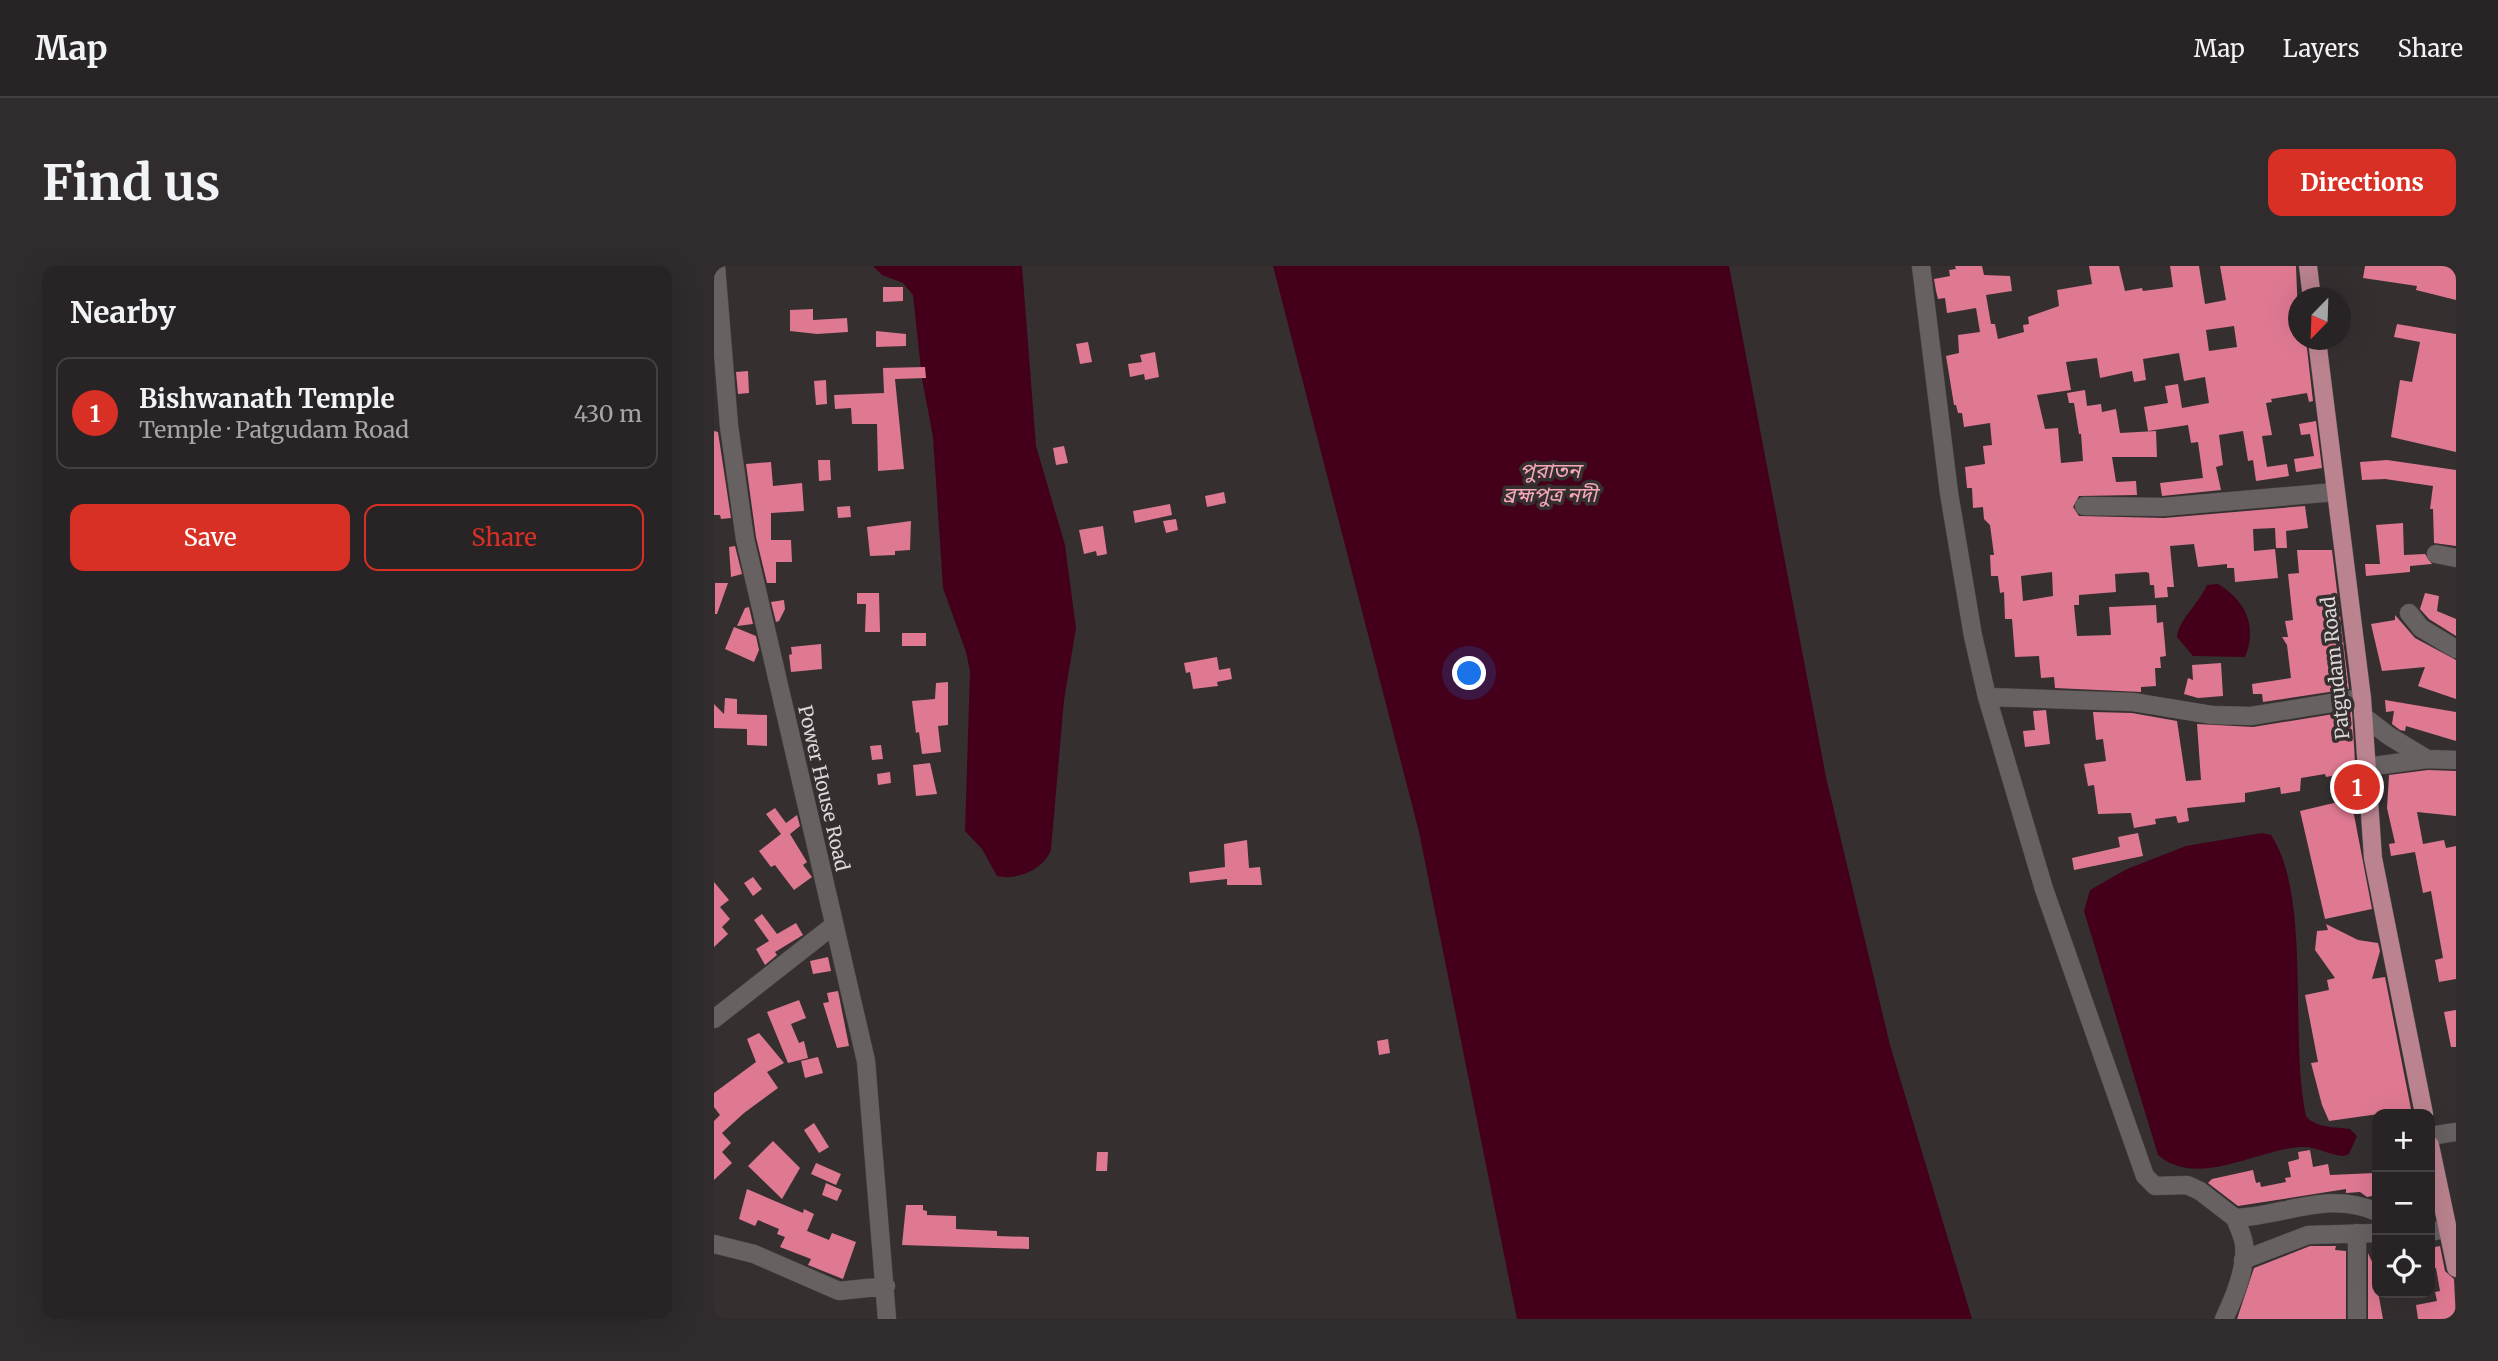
<!DOCTYPE html>
<meta charset="utf-8">
<style>
body{margin:0;font-family:Merriweather,"Noto Sans Bengali",serif;background:#302b2c;color:#f1f3f6}
.controls{position:absolute;right:21px;bottom:21px;display:grid;overflow:hidden;border-radius:14px;box-shadow:0 7px 28px #0002}
.controls button{width:63px;height:63px;display:grid;place-items:center;padding:0;border:0;border-bottom:2px solid #444041;background:#282324;color:#f1f3f6;font:35px sans-serif}
.compass{position:absolute;left:1574px;top:21px;width:63px;height:63px;border-radius:50%;background:#282324;box-shadow:0 7px 28px #0002;rotate:203deg}
.you{position:absolute;left:756px;top:408px;width:24px;height:24px;margin:-18px;border:5px solid #fff;border-radius:50%;background:#1a73e8;box-shadow:0 0 0 10px #1a73e833}
.badge{display:grid;place-items:center;width:46px;height:46px;border-radius:50%;background:#d93025;color:#fff;font-size:23px;font-weight:700}
.pin{position:absolute;translate:-50% -50%;border:4px solid #fff;box-shadow:0 2px 7px #0006}
.list{margin:0;padding:0;list-style:none}
h2{display:flex;justify-content:space-between;align-items:center;height:91px;margin:0;padding:0 28px;font-size:30px}
h2 small{font-size:23px;font-weight:400;color:#a5a4a6}
.list li{display:grid;grid-template-columns:46px 1fr auto;gap:21px;align-items:center;box-sizing:border-box;height:112px;margin:0 14px 14px;padding:0 14px;border:2px solid #444041;border-radius:14px}
.list b{display:block;font-size:26px;white-space:nowrap}
.list p{margin:0;font-size:23px;white-space:nowrap;color:#a5a4a6}
.list em{font-size:23px;font-style:normal;color:#a5a4a6}
.actions{display:flex;gap:14px;padding:21px 28px}
.actions a{flex:1;padding:16px 0;border:2px solid #d93025;border-radius:14px;text-align:center;font-size:24px;color:#d93025}
.actions .main{background:#d93025;color:#fff}
.icon{flex:none;width:38px;height:38px;fill:none;stroke:currentColor;stroke-width:2;stroke-linecap:round;stroke-linejoin:round}
.map{position:relative;flex:none;width:1742px;height:1053px;overflow:hidden;border-radius:14px}
header{display:flex;align-items:center;gap:42px;box-sizing:border-box;height:98px;padding:0 35px;background:#282324;border-bottom:2px solid #444041}
header strong{font-size:33px}
nav{display:flex;gap:38px;margin-inline-start:auto;font-size:24px}
.intro{display:flex;align-items:center;justify-content:space-between;box-sizing:border-box;height:168px;padding:0 42px}
h1{margin:0;font-size:49px}
.button{padding:18px 32px;border-radius:14px;background:#d93025;color:#fff;font-size:24px;font-weight:700}
main{display:flex;gap:42px;padding:0 42px}
aside{flex:1;background:#282324;border-radius:14px;box-shadow:0 7px 28px #0002}
.map>svg:first-child{display:block}
.water{fill:#44001a}
.building{fill:#df7992;fill-rule:evenodd}
.lines{fill:none;stroke-linecap:round;stroke-linejoin:round}
.minor-casing{stroke:#524d4e;stroke-width:19}
.major-casing{stroke:#524d4e;stroke-width:19}
.minor{stroke:#686162;stroke-width:18}
.major{stroke:#bb8390;stroke-width:18}
.labels{text-anchor:middle;dominant-baseline:central;stroke-width:7;stroke-linejoin:round;paint-order:stroke}
.street-label{font-size:19px;fill:#dcd7d8;stroke:#352f30}
.water-label{font-size:21px;font-style:italic;fill:#f6a7b8;stroke:#352f30}
</style>
<header>
<strong>Map</strong>
<nav><a>Map</a><a>Layers</a><a>Share</a></nav>
</header>
<div class="intro"><h1>Find us</h1><a class="button">Directions</a></div>
<main>
<aside>
<h2>Nearby<small></small></h2>
<ul class="list">
<li><span class="badge">1</span><div><b>Bishwanath Temple</b><p>Temple · Patgudam Road</p></div><em>430 m</em></li>
</ul>
<div class="actions"><a class="main">Save</a><a>Share</a></div>
</aside>
<div class="map">
<svg width="1742" height="1053" viewBox="0 0 1742 1053">
<rect width="100%" height="100%" fill="#352f30"/>
<path class="water" d="M159,0H308L322,180L351,279L362,362L350,434L337,584C330,603 303,615 283,610L268,583L251,565L256,405L252,386L229,322L219,171L208,113L199,29L189,17L168,9Z
M559,0H1015L1112,511L1176,779L1258,1053H803L705,566Z
M1504,318C1531,334 1544,360 1531,391L1479,390L1463,371C1465,353 1484,339 1493,319Z
M1548,567L1557,569C1598,630 1575,773 1592,850C1601,862 1622,861 1636,863L1643,870L1635,888L1630,890C1615,889 1601,880 1587,881C1545,883 1483,923 1444,889L1370,645L1376,624L1413,603L1472,580Z"/>
<path class="building" d="M1241,0H1268L1270,9L1296,10L1298,25L1272,29L1277,58H1281L1284,73L1310,66L1309,59L1315,58L1314,51L1345,40L1343,24L1378,18L1375,0H1405L1411,25L1428,22L1429,25L1459,21L1456,0H1485L1491,38L1512,34L1506,0H1582L1585,74H1592L1599,135L1595,136L1593,127L1557,133L1558,136L1552,137L1558,169L1548,170L1553,201L1573,198L1575,210L1542,215L1539,194L1534,195L1529,165L1505,169L1509,199L1502,201L1507,224L1448,230L1446,217L1489,212L1484,176L1477,177L1474,159L1434,165L1430,141L1454,137L1451,120L1464,118L1468,142L1495,137L1491,111L1470,115L1465,87L1429,93L1432,114L1420,116L1418,105L1386,112L1383,92L1352,96L1357,124L1323,129L1331,163L1344,162L1347,197L1369,195L1367,168H1365L1360,137H1355L1353,127L1371,124L1373,140L1387,138L1388,146L1402,143L1406,167L1442,165L1443,191H1398L1402,216L1422,215L1423,229L1365,230L1359,241L1365,250L1450,252L1591,240L1594,262L1572,265L1573,282H1562L1561,262L1539,263L1540,285L1561,283L1564,312L1521,316L1520,302H1513V298L1484,301L1480,278L1456,280L1460,321H1453L1454,331L1441,332L1440,319H1436L1435,307L1432,306L1401,308L1402,326L1365,329V339H1360L1363,370L1397,369L1395,341L1442,339L1443,357L1449,356L1452,390L1446,391L1447,402H1441L1442,420L1427,421V426L1341,422L1340,411L1327,412L1325,390L1301,391L1298,353H1291L1290,326L1286,327L1284,310H1277L1276,289H1280L1276,259L1270,253L1269,241L1259,242L1258,222H1253L1251,201L1271,198L1269,180L1278,179L1276,157L1250,161L1248,147H1244L1242,139H1240L1232,90L1245,87L1244,69L1266,66L1262,42L1233,47L1231,32L1224,33L1222,25L1220,13L1236,10L1235,4L1242,3ZM1520,60L1523,81L1495,85L1492,64ZM1338,306L1339,330L1309,335L1307,310Z
M1651,0H1742V34L1702,24L1703,20L1649,12Z
M169,21H189V35L169,36Z
M99,43V54L133,52L134,66L103,68L76,65V44Z
M1683,58L1742,68V186L1677,171L1686,114L1698,116L1706,76L1680,71Z
M162,65L192,68V80L162,81Z
M374,76L378,96L366,98L362,78Z
M441,86L445,111L431,114L430,108L416,111L414,98L428,96L426,89Z
M211,101L212,112L181,113L190,203L164,205L163,158H138L137,142L121,143L120,129L170,127L169,102Z
M34,105L35,127L24,128L22,106Z
M112,114L113,138L102,139L100,115Z
M1602,155L1608,202L1582,206L1580,193L1600,190L1596,168L1587,169L1585,158Z
M0,165L4,166L17,252L7,253L6,249H0Z
M350,180L354,197L342,199L339,182Z
M104,194H116L117,214L105,215Z
M1673,194L1742,204V280L1720,277L1719,243H1716L1719,220L1671,213L1648,214L1646,196Z
M57,196L59,220L88,217L90,245L57,247V274H77L78,296H62V317H53L42,271L32,198Z
M510,226L512,237L493,241L491,230Z
M456,238L458,249L421,257L419,245Z
M136,240L137,251L124,252L123,241Z
M462,253L464,264L452,267L449,255Z
M197,255L196,284L181,285V289L156,290L153,261Z
M1689,257L1690,289L1711,288L1718,298L1696,300V306L1652,310L1651,298H1666L1662,259Z
M389,260L393,288L383,290L382,285L370,288L365,264Z
M21,280L28,308L17,311L15,281Z
M1583,284H1618L1635,423L1549,436L1548,428H1539L1538,418L1577,412L1573,379L1568,371H1574L1571,355L1579,354L1574,308L1585,307Z
M1,317H14L3,348H1Z
M143,327H165L166,366H151L152,338H143Z
M1711,327L1725,330L1723,345L1742,353V370L1715,353L1706,343Z
M70,334L71,343L65,355L62,356L57,336Z
M35,341L39,358L23,360L31,342Z
M1681,349L1701,372L1742,394V433L1704,420L1711,401L1668,405L1657,358L1681,354Z
M20,361L42,370L45,384L40,396L11,383Z
M188,367H212V380H188Z
M107,378L108,403L77,406L75,389L78,388L77,381Z
M503,391L505,404L516,402L518,413L503,416L504,420L479,423L476,406L472,407L470,397Z
M1507,397L1509,430L1484,432L1470,428L1474,412L1479,414L1478,399Z
M234,416V459L224,460L227,486L208,488L205,466L202,467L198,435L221,433L222,417Z
M11,432L23,433V448L53,449V480L33,479V463L0,462V438L10,448Z
M1671,434L1742,446V475L1692,460L1691,465L1686,464L1678,458L1680,445L1672,446Z
M1332,444L1336,478L1311,481L1309,465L1321,464L1319,445Z
M1638,445L1643,531L1637,532L1633,507L1612,511L1611,508L1587,512L1586,525L1567,528L1566,521L1531,527V536L1473,542L1475,555L1464,557L1462,550L1441,553L1442,558L1420,562L1417,547L1384,548L1380,519L1374,520L1370,498L1392,495L1389,473L1382,474L1379,446L1418,447L1463,455L1472,515L1487,514L1483,458L1539,461Z
M167,479L169,493L158,494L156,480Z
M216,497L223,528L202,530L199,499Z
M1714,504L1742,505V550L1703,546L1709,578L1730,574L1732,582L1742,580V713L1725,716L1721,694L1729,692L1717,625L1709,627L1701,586L1677,590L1675,578L1681,577L1673,542L1675,509Z
M176,506L177,517L164,519L163,508Z
M1637,533L1658,643L1611,653L1586,545Z
M61,542L72,557L83,549L86,560L76,568L93,596L89,599L98,611L80,624L61,599L57,601L45,585L67,568L52,548Z
M1424,567L1429,590L1360,604L1358,592L1406,581L1404,571Z
M533,574L535,602L546,601L548,619H513V613L476,617L475,606L511,601L510,578Z
M39,611L48,623L39,630L30,617Z
M0,616L15,634L6,641L16,653L8,661L14,668L0,681Z
M48,648L63,668L82,657L89,669L61,686L63,689L51,699L42,683L55,675L40,654Z
M1612,658L1644,674L1664,677L1666,685L1658,713L1671,711L1698,848L1679,846L1615,855L1608,839L1597,797L1604,796L1591,729L1615,724L1613,714L1621,712L1601,684L1603,665L1614,664Z
M114,691L117,705L99,708L96,695Z
M124,725L135,780L123,782L109,737L115,736L113,727Z
M85,734L92,752L77,758L85,777L90,775L94,792L74,797L53,746Z
M1742,744V781H1737L1730,746Z
M45,767L70,797L53,806L64,822L30,847L8,867L17,877L8,886L18,897L0,914V855L6,849L0,841V827L42,796L33,773Z
M674,773L676,787L665,789L663,775Z
M104,791L109,807L91,812L87,795Z
M100,857L115,881L105,887L90,864Z
M59,875L86,902L68,933L34,900Z
M1596,884L1599,901L1614,898L1616,909L1661,907L1663,929L1653,931L1646,926L1632,927V923L1524,940L1494,917L1498,913L1539,904L1542,917L1546,916L1547,921L1572,916L1571,912L1577,911L1574,896L1585,893L1584,886Z
M383,886H394L393,905H382Z
M102,897L127,908L122,919L97,908Z
M112,917L128,924L123,935L108,929Z
M33,923L89,947L90,943L100,948L93,965L115,974L118,967L142,976L129,1013L94,999L97,993L66,981L71,971L63,968L65,963L44,954L41,960L25,953Z
M192,939H209V944L213,945V949L242,950V963L283,965V970L315,971V983L188,979Z
M1596,980H1622L1621,984L1632,985V1053H1523L1540,1002Z
M1726,980L1731,1005L1740,1013L1742,1053H1704L1702,1039L1723,1035L1721,1026L1726,1025L1722,1002L1716,1003V982Z
M1654,987L1659,998L1669,1053H1654Z"/>
<g class="lines">
<defs>
<path id="minor" d="M2,0L15,160L31,273L152,795L173,1053
M1207,0L1235,227L1259,370L1273,431L1330,623L1431,910L1441,920L1473,919L1486,925L1521,952C1570,950 1615,924 1663,946
M1370,240L1449,241L1621,226
M1722,288L1742,292
M1695,347L1707,362L1742,383
M1273,431L1419,436L1498,449L1537,450L1648,432
M1649,450L1675,470L1713,493
M1652,501L1713,493L1742,494
M0,753L120,659
M1716,870L1742,866
M1716,966L1732,963
M1643,967V1053
M0,978L40,988L125,1025L172,1020
M1529,994L1594,969L1663,967
M1510,1053C1520,1032 1533,1002 1530,978C1529,970 1524,960 1521,952"/>
<path id="major" d="M1594,0L1598,32
M1603,74L1648,432L1659,592L1710,848
M1716,879L1742,1002"/>
</defs>
<use href="#minor" class="minor-casing"/>
<use href="#major" class="major-casing"/>
<use href="#minor" class="minor"/>
<use href="#major" class="major"/>
</g>
<g class="labels">
<g class="street-label">
<text transform="translate(1621 402) rotate(-96)">Patgudam Road</text>
<text transform="translate(110 522) rotate(77)">Power House Road</text>
</g>
<g class="water-label">
<text x="836" y="204">পুরাতন<tspan x="836" dy="24">ব্রহ্মপুত্র নদী</tspan></text>
</g>
</g>
</svg>
<div class="controls">
<button>+</button>
<button>−</button>
<button><svg class="icon" aria-label="locate" viewBox="0 0 24 24"><circle cx="12" cy="12" r="6"/><path d="M12 2v4M12 18v4M2 12h4M18 12h4"/></svg></button>
</div>
<svg class="compass" viewBox="-18 -18 36 36"><path d="M0-13l5 13h-10z" fill="#e53935"/><path d="M0 13l5-13h-10z" fill="#a5a4a6"/></svg>
<div class="you"></div>
<div class="pin badge" style="left:1643px;top:521px">1</div>
</div>
</main>
